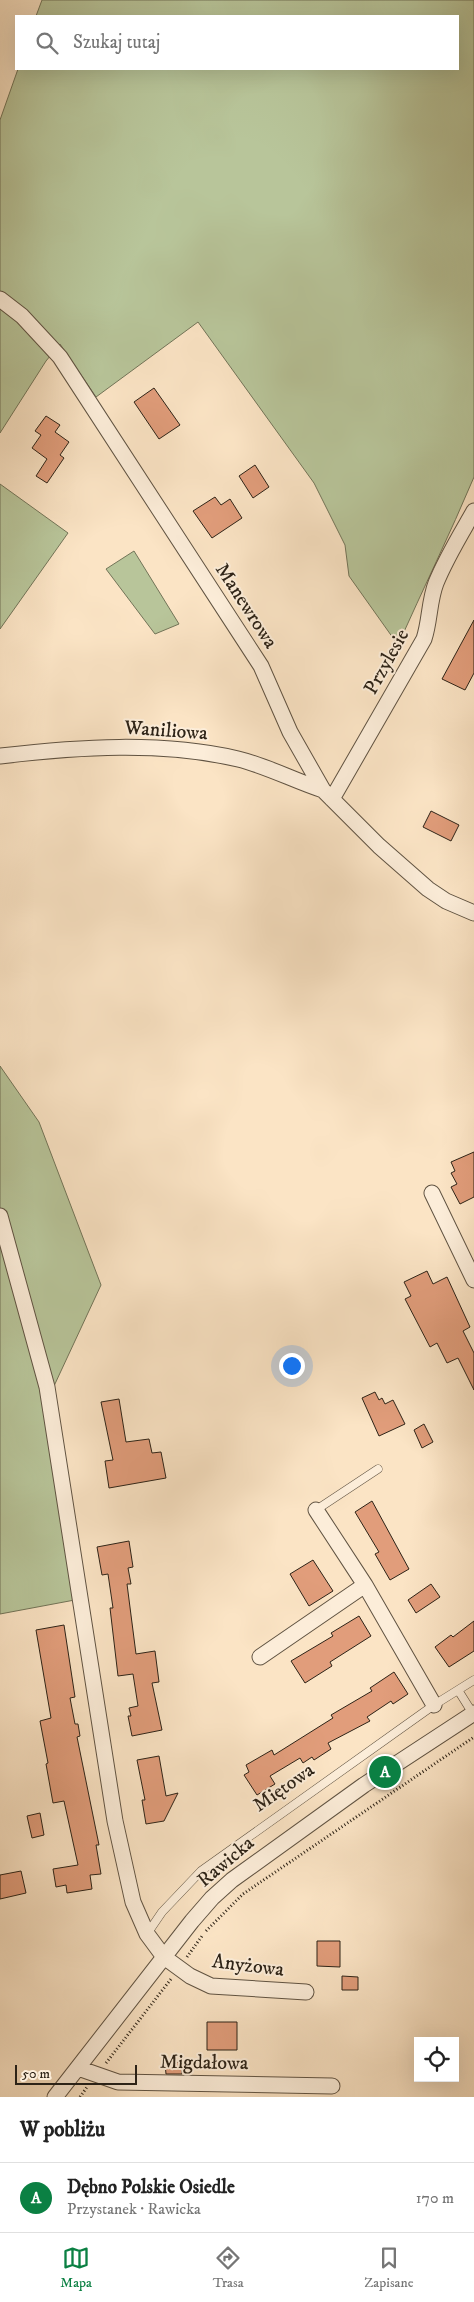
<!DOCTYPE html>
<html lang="pl">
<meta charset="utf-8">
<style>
body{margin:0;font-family:"IM FELL DW Pica",serif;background:#f6f6f6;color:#222}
.controls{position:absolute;right:15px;bottom:15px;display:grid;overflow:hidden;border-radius:0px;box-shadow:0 5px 20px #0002}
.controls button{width:45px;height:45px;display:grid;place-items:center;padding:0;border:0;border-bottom:1px solid #e0e0e0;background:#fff;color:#222;font:25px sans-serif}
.scale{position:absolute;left:15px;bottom:12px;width:122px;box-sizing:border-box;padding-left:5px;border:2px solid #2d2317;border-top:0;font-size:14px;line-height:18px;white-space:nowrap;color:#2d2317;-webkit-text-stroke:4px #fcedd9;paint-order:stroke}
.you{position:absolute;left:291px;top:1365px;width:18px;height:18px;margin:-12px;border:4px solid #fff;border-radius:50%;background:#1a73e8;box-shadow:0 0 0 8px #1a73e833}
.badge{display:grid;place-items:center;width:32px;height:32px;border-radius:50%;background:#0b8043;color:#fff;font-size:16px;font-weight:700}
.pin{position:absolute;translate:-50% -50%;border:2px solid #fff;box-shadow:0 1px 5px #0006}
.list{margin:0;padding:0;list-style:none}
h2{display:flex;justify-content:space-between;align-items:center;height:65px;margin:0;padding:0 20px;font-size:21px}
h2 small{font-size:16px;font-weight:400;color:#767676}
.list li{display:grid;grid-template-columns:32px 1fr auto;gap:15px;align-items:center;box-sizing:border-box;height:70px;padding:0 20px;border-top:1px solid #e0e0e0}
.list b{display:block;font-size:19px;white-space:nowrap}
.list p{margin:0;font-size:16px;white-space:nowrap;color:#767676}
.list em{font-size:16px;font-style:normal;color:#767676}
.icon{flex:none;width:28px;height:28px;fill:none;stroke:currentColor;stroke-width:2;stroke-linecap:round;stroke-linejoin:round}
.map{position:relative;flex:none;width:474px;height:2097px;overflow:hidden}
.search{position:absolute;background:#fff;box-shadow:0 5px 20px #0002;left:15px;right:15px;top:15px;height:55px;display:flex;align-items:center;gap:12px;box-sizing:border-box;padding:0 18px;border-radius:0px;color:#767676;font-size:19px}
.sheet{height:135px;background:#fff}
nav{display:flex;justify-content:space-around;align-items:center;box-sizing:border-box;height:70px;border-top:1px solid #e0e0e0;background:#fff;font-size:14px;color:#767676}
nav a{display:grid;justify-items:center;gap:2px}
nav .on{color:#0b8043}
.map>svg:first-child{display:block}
.green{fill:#b8c59a;stroke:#727458}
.building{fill:#e19d7b;stroke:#2d2317}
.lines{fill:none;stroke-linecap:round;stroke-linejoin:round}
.service-casing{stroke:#605342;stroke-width:9}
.minor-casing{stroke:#605342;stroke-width:17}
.path{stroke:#2d2317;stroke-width:3;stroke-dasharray:1 2.5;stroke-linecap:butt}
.service{stroke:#fcedd9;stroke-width:8}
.minor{stroke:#fcedd9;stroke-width:15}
.labels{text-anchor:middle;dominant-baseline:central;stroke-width:4;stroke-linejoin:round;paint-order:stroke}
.street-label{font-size:20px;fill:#2d2317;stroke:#fcedd9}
</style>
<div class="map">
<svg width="474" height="2097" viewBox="0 0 474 2097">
<rect width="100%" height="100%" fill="#fbe4c5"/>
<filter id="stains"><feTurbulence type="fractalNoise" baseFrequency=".004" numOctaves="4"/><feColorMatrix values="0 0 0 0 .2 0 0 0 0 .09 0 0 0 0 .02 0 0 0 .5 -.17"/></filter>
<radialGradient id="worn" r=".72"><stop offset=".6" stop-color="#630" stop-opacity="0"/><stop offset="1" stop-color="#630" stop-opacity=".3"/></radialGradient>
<path class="green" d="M42,0H474V477C450,534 423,589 398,645L349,576L345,545L314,483L198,322L96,397L60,344L46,361L0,433V120L18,69H458V16H36Z
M0,484L68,533L0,629Z
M134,551L179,624L155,634L106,569Z
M0,1066L39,1122L101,1285L54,1386L80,1599L0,1614Z"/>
<path class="building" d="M154,388L180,425L159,439L134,402Z
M46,416L60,425L55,432L69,442L60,455L64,458L47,483L36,476L47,459L32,448L41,435L35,431Z
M255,465L269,487L253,498L239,476Z
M215,497L221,505L230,499L242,518L212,538L193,511Z
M474,620V673L465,690L442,679Z
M431,811L459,825L451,841L423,827Z
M474,1152V1197L460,1204L451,1187L457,1184L451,1173L455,1171L451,1162Z
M427,1271L433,1284L447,1277L470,1327L463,1331L474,1353V1390L458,1358L447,1363L437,1343L430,1347L405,1299L411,1296L404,1282Z
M375,1392L379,1400L382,1398L385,1404L393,1400L405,1424L379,1436L362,1398Z
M119,1399L126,1442L149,1439L152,1453L161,1452L166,1478L109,1488L105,1461L113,1460L101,1402Z
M424,1424L433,1442L422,1448L414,1430Z
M372,1501L409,1569L390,1580L375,1554L379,1552L355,1512Z
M129,1541L133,1567L128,1568L131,1584H127L136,1654L155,1651L159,1682L152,1683L162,1730L132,1736L128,1716H131L129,1708L138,1706L133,1674L118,1676L110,1608H113L108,1574L102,1575L97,1547Z
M313,1560L333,1591L309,1606L290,1574Z
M431,1584L440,1597L416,1613L408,1600Z
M359,1616L371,1636L330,1662L332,1666L305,1683L291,1661L333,1636L331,1633Z
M474,1621V1651L449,1667L435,1647L451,1635L453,1637Z
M64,1625L75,1697L70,1698L75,1724H78L80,1736L77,1737L99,1845H96L101,1874L90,1875L92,1889L67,1893L66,1885L56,1887L53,1869L78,1865L64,1801L53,1803L46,1764L48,1763L40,1721L51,1718L36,1630Z
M394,1672L408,1694L393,1704L391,1701L367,1717L370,1721L328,1743L331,1749L314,1760L312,1757L303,1763L300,1758L270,1776L275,1784L257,1795L244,1775L249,1772L246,1765L272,1750L274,1755L333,1718L331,1715L372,1691L370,1688Z
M159,1756L166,1796L178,1793L164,1821L146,1824L142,1800H145L137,1760Z
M40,1813L44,1835L32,1838L27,1816Z
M21,1871L26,1893L0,1899V1875Z
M317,1941H340V1967L317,1966Z
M342,1976L358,1977V1990H342Z
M207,2022H237V2050H207Z
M181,2062L182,2074H166L165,2063Z"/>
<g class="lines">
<defs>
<path id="service" d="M316,1510L378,1469
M458,1690L473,1714
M147,1934L162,1912L201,1871L434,1705L474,1680"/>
<path id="minor" d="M0,299L22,316L60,357L261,666L290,732L323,790L379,846L428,889L446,901L474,913
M0,756C78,747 161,741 238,759C267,766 295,781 323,790
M332,799L424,639C430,621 429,601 436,583C446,558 461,534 474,511
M432,1193L474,1280
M0,1216L47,1387L115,1821L133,1902L147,1934L164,1957L190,1976L211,1986L306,1992
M316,1510L365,1585L434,1705
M260,1657L365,1585
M78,2068L118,2082L332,2086
M55,2097L192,1921L212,1898L232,1880L364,1785L474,1713"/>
</defs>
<use href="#service" class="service-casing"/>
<use href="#minor" class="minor-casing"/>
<path class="path" d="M206,1931L243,1894L474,1737
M187,1957L202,1936
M106,2063L171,1979
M80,2097L87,2087"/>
<use href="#service" class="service"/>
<use href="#minor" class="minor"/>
</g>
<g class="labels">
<g class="street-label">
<text transform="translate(246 606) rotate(57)">Manewrowa</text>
<text transform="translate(387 662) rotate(-61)">Przylesie</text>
<text transform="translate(166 731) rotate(4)">Waniliowa</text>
<text transform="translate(284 1788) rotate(-35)">Miętowa</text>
<text transform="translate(226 1862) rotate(-40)">Rawicka</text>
<text transform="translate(248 1966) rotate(7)">Anyżowa</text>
<text transform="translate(204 2063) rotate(1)">Migdałowa</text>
</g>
</g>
<rect width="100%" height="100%" filter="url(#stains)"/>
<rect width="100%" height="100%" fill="url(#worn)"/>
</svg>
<div class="controls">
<button><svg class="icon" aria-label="locate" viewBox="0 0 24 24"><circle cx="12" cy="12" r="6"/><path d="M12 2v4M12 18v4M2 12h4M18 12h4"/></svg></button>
</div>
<div class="scale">50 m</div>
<div class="you"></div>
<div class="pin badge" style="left:385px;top:1772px">A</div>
<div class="search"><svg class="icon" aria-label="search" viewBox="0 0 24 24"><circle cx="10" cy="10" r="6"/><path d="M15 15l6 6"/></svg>Szukaj tutaj</div>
</div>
<section class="sheet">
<h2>W pobliżu<small></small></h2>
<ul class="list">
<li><span class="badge">A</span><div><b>Dębno Polskie Osiedle</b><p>Przystanek · Rawicka</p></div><em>170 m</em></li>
</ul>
</section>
<nav>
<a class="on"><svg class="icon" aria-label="map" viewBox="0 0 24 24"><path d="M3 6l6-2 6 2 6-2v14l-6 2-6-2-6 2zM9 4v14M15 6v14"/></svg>Mapa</a>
<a><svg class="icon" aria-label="directions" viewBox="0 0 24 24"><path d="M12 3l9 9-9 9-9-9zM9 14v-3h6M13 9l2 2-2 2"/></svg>Trasa</a>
<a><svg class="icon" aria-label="saved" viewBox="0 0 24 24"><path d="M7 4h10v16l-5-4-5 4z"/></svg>Zapisane</a>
</nav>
